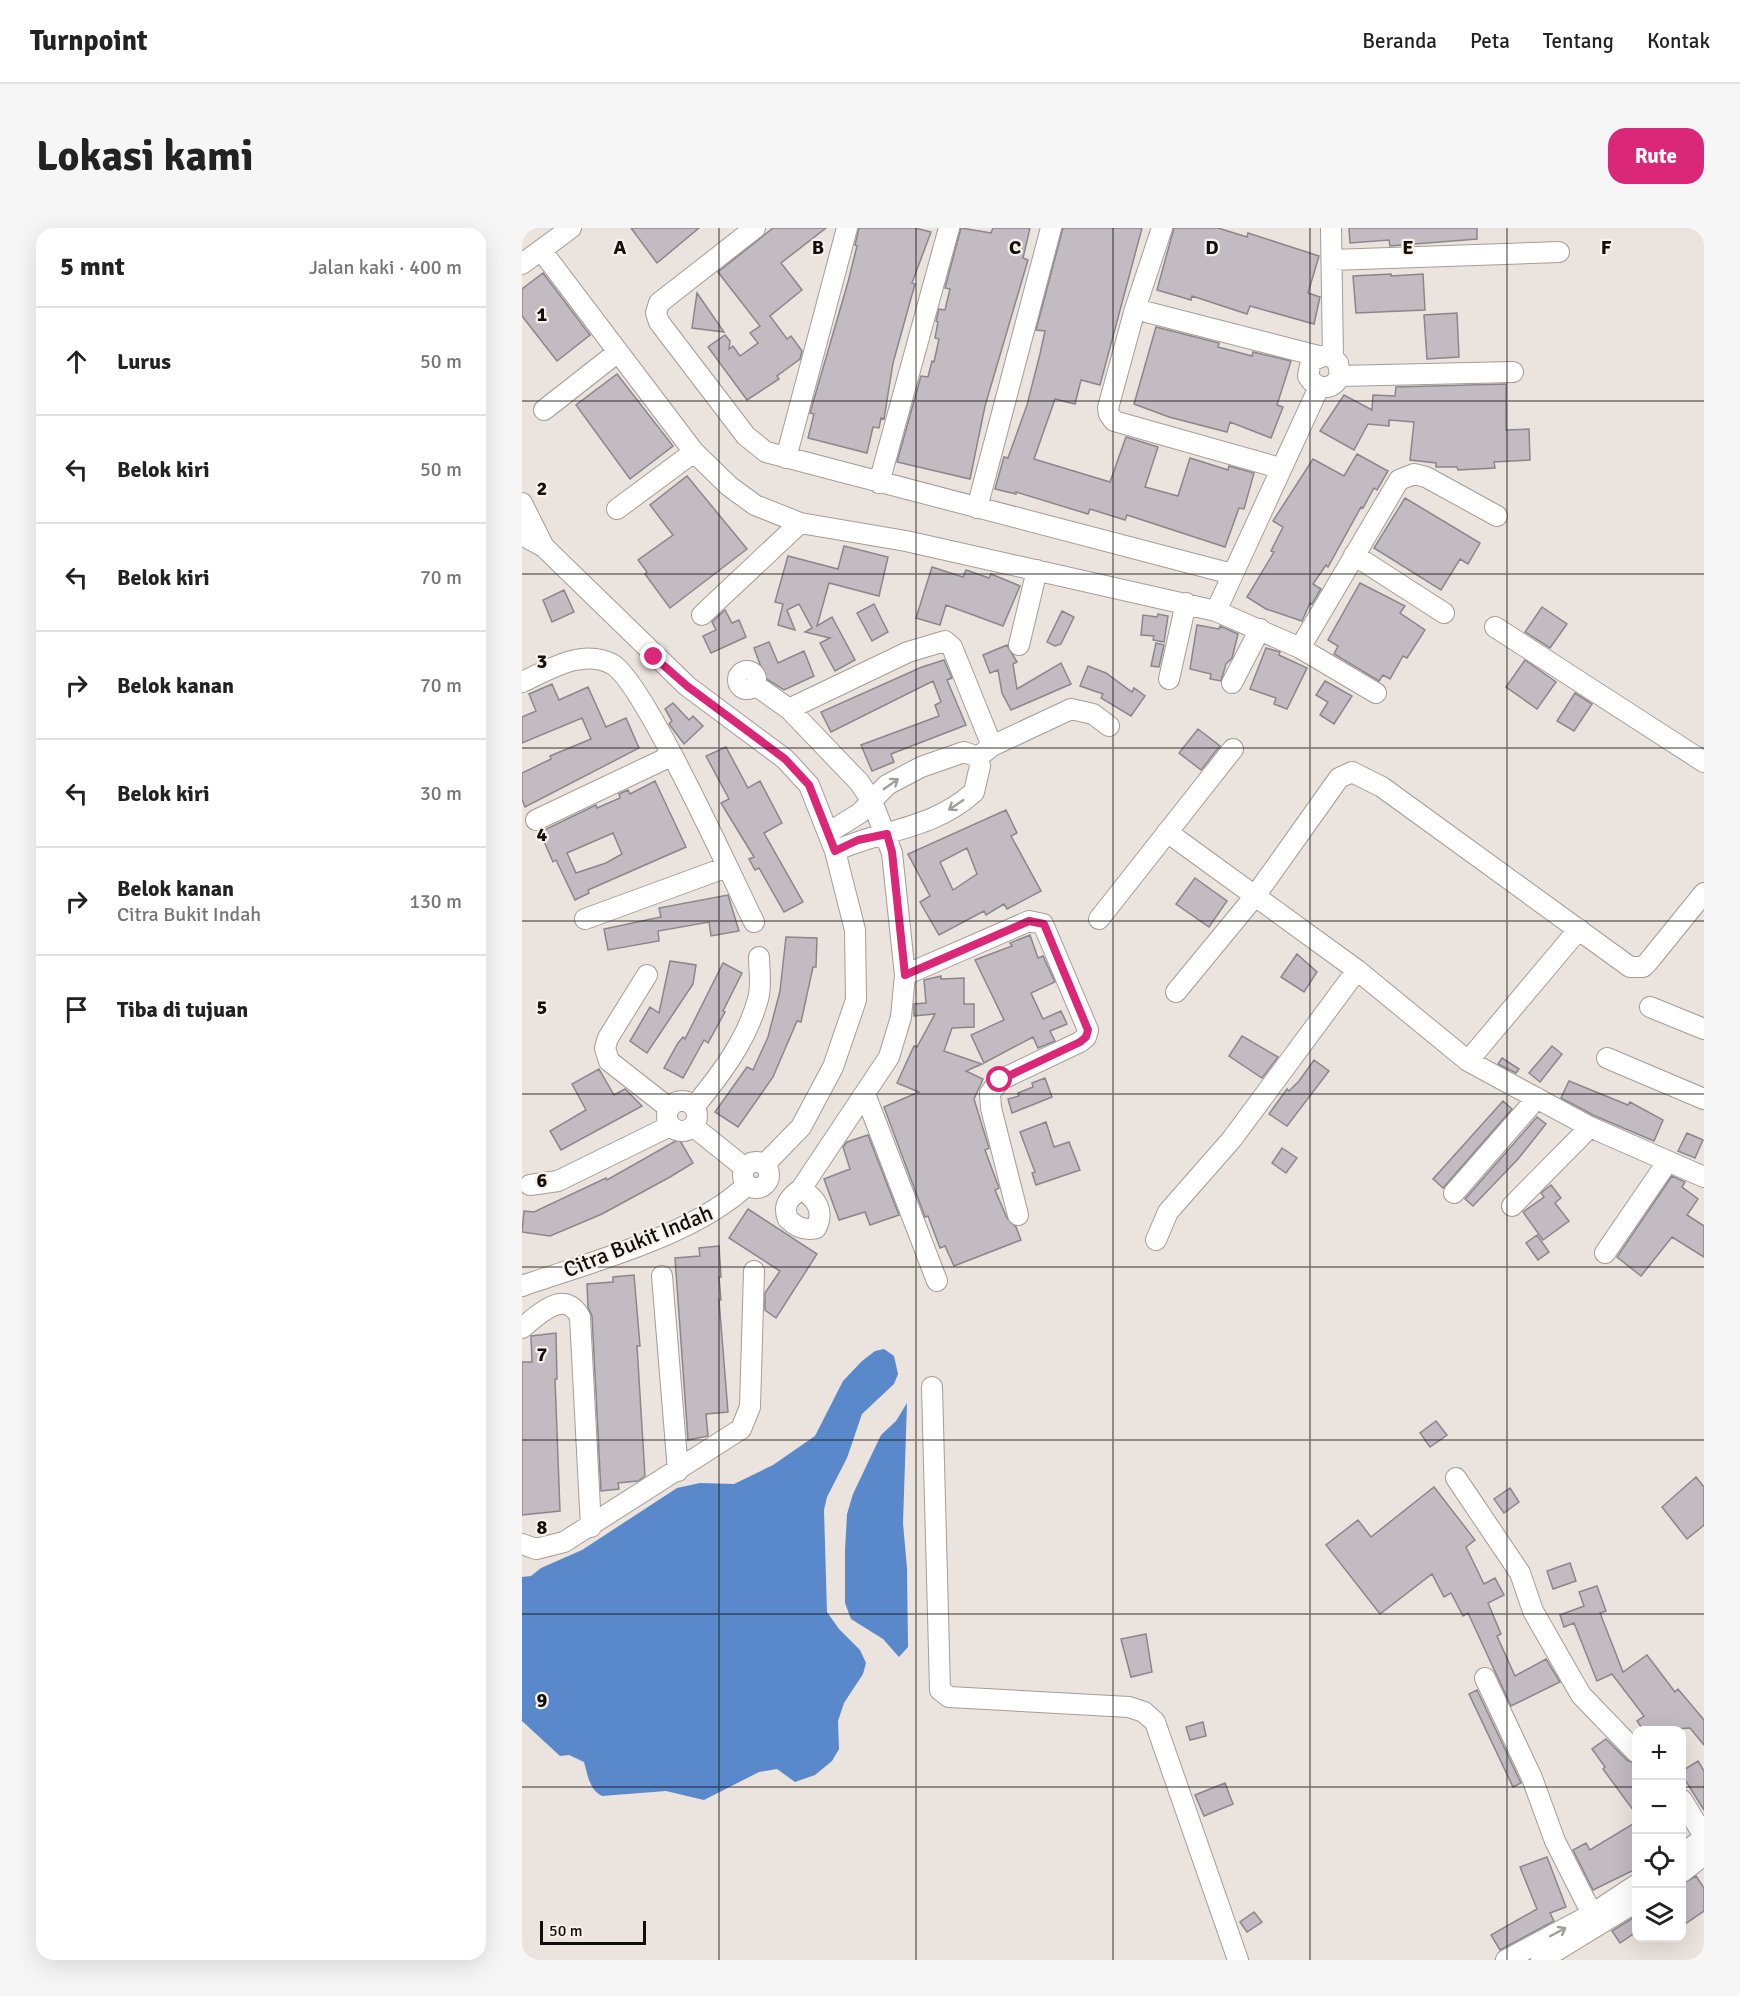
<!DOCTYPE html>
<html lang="id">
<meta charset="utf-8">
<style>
body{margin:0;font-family:Signika,sans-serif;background:#f6f6f6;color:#222}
.controls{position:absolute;right:18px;bottom:18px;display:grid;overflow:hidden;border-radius:12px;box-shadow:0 6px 24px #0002}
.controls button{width:54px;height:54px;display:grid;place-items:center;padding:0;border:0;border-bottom:2px solid #e0e0e0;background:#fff;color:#222;font:30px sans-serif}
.scale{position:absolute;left:18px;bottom:15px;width:106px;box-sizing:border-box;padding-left:6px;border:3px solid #110e0c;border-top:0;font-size:16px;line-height:21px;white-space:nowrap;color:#110e0c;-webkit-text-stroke:4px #f8f0ea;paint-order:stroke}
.stop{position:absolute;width:18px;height:18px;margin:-14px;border:4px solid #db2777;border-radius:50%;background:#fff}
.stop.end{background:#db2777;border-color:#fff;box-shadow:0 2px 6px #0008}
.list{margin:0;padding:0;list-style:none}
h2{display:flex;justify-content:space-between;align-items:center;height:78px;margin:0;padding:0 24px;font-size:26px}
h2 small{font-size:20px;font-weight:400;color:#767676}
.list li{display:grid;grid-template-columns:39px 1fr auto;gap:18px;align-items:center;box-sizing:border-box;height:108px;padding:0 24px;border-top:2px solid #e0e0e0}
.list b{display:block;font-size:22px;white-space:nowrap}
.list p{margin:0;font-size:20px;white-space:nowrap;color:#767676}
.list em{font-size:20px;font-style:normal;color:#767676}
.icon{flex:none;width:33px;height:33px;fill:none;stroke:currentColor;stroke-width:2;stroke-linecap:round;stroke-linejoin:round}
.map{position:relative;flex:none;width:1182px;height:1732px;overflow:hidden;border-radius:18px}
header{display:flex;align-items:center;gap:36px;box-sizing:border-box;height:84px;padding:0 30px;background:#fff;border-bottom:2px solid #e0e0e0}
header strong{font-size:28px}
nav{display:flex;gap:33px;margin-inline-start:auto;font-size:21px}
.intro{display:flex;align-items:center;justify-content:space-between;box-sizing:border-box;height:144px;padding:0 36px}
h1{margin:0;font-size:42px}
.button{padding:15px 27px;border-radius:18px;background:#db2777;color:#fff;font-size:21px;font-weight:700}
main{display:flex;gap:36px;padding:0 36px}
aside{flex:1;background:#fff;border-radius:18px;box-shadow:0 6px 24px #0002}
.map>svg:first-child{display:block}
.water{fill:#5989cb}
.building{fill:#c2bbc2;stroke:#8c868c;stroke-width:1.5;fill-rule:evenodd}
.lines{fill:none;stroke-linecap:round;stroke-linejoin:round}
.minor-casing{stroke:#a59d98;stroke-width:22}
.minor{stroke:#fff;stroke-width:20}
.oneway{stroke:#a09f9e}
.route{stroke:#db2777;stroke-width:8}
.grid{fill:none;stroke:#110e0c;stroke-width:1.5;stroke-opacity:0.55}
.labels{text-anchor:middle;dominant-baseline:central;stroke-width:4.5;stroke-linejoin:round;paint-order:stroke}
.street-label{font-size:22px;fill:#110e0c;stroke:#f8f0ea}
.grid-label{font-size:20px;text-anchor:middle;font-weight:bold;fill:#110e0c;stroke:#f8f0ea;stroke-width:4.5;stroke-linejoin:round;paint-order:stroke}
</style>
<header>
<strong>Turnpoint</strong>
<nav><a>Beranda</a><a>Peta</a><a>Tentang</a><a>Kontak</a></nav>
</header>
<div class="intro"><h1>Lokasi kami</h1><a class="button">Rute</a></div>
<main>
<aside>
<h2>5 mnt<small>Jalan kaki · 400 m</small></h2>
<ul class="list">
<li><svg class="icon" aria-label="ahead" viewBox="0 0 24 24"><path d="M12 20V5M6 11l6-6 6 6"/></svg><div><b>Lurus</b></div><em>50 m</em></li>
<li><svg class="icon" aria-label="left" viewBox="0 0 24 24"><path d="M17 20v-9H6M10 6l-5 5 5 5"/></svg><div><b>Belok kiri</b></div><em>50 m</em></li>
<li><svg class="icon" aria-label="left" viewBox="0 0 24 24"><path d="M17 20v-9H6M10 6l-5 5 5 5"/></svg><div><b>Belok kiri</b></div><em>70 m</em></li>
<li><svg class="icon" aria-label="right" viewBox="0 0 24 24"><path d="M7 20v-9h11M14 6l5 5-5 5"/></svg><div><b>Belok kanan</b></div><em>70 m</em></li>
<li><svg class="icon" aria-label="left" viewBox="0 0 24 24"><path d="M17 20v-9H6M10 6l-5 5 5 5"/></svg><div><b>Belok kiri</b></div><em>30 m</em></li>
<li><svg class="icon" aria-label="right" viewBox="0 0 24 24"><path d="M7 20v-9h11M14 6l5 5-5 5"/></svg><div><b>Belok kanan</b><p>Citra Bukit Indah</p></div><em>130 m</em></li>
<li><svg class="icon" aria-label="arrive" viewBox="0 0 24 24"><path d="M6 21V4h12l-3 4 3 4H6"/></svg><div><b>Tiba di tujuan</b></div></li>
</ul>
</aside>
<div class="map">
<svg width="1182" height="1732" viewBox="0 0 1182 1732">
<rect width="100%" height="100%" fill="#ebe3dd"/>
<path class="water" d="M362,1121L372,1128L376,1146L372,1156L340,1186L325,1230L305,1269L302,1282L305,1384L317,1401L338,1422L344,1435L341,1446L322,1475L316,1493L317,1521L310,1533L293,1547L273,1554L255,1541L237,1544L182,1572L144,1563L80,1568C67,1561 66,1548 62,1534L47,1527L38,1528L0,1493V1349L9,1348L19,1340L60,1322L155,1260L178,1255L212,1256L251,1237L293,1208L321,1153L340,1133L353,1123Z
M385,1175L381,1295L385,1340L386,1419L377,1429L361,1411L329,1391L323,1375V1322L325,1286L331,1266L359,1207L374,1193Z"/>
<path class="building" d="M109,0H177L135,35Z
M251,0H304L259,35L280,62L248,88L265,111L269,108L280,123L278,131L255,148L257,151L225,172L186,119L203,107L208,113L207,121L211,118L218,128L236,115L228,105L238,98L196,44Z
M337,0H393L409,4L390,55L393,56L371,135L362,191L359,190L357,200L351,199L345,225L286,210L292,186L288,185L326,54L335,18L333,17Z
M439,0L469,5L471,0H508L501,30L506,32L463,178L448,251L375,234L399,148L406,149L410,133L412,134L417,111L413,110L416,94L414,93L417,81L423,82L428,61L423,60Z
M541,0H620L578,157L559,152L553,176L533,171L512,231L588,254L604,209L636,219L623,259L656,268L668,230L706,242L707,238L732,245L722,281L717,280L703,319L605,287L603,292L568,281L566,286L494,264V266L473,261L482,229L486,230L505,177L518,126L523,103L514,102Z
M652,0H696L725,9L726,5L797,28L786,65L798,69L792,96L728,78L725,86L670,68L669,72L635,62Z
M827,0H955V11L868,18L867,12L828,15Z
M21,45L68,107L35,133L0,88V61Z
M869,46V48L901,46L903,82L834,85L831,48Z
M175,65L202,104L170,100Z
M935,85L937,129L905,131L902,87Z
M634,99L697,115L696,119L730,128L731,124L769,133L755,177L761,179L749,210L708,194L705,204L647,189L612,176Z
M95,146L151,218L108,251L54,177Z
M984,156V202L1007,201L1008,232L972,234L973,240L936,242L935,239H914V235L888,232L892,194L867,192V198L846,196L832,222L798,203L822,167L850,182L851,167L873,168L874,159Z
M835,226L866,243L855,262L852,260L841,280L839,279L806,339L804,337L791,356L799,361L790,376L788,375L780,393L744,381L725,369L752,324L749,323L761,299L751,293L791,231L822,248Z
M165,248L225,321L148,380L123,346L125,344L116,332L151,307L128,277Z
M883,270L958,315L946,336L938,331L919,362L852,320Z
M322,318L366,329L357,368L307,355L295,398L310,389L333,432L313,443L298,415L308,410L283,404L290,400L277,376L265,382L273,402L256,397L261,376L253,374L266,328L316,341Z
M410,339L441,349L444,342L467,350L469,346L498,358L481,398L424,377L418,397L394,390Z
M838,355L883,378L878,385L903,402L885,430L881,428L868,451L861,447L857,453L812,426L816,418L806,412Z
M42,362L52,384L30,394L21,372Z
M352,376L366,404L350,413L335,385Z
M1020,379L1045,396L1028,420L1003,404Z
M203,382L210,395L217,392L224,409L189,425L181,408L194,402L190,394Z
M540,383L552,389L539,416L533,418L525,414Z
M636,386L646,388L642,414L631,412L632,408L619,407L621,387L635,389Z
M675,397L697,401L698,398L716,406L710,430L704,436L699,453L688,451L689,446L668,441Z
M247,414L256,435L282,423L292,448L262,462L243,450L232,420Z
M634,415L642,417L637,439L629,438Z
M485,417L495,434L491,436L495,461L539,435L549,456L489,482L480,465L476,442L468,445L461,427Z
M744,420L758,424L757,427L785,440L765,481L752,476L754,470L728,461Z
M422,432L430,450L425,452L444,497L369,526L372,534L350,543L339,517L417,488L413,477L419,474L411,453L309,504L299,484L400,439Z
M1003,432L1034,454L1015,481L984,459Z
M566,438L584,445L610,464L612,460L623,468L609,488L579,470L581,466L558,458Z
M803,453L830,468L812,496L798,487L806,474L794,467Z
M30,456L37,472L66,459L84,499L104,490L117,520L3,579L0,571V545L29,531L28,528L69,511L60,490L0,515V489L14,483L7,466Z
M1053,465L1070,476L1052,503L1035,493Z
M151,475L167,492L171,488L181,498L162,516L147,496L150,493L143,481Z
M676,501L698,518L679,542L657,525Z
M204,519L226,560L238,553L260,595L242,605L281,674L262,684L237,640L233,642L227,631L232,629L199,575L207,571L184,528Z
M133,553L164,619L66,662L67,665L53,672L34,632L31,634L18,604L74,577L75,580L98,570L97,566L106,562L108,566ZM91,605L100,626L84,635L54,645L45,625Z
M484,582L495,605L489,608L519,663L485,681L482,676L464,687L462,683L417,707L398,674L408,668L386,626ZM445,620L455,646L431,662L418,634Z
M673,650L705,673L687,699L654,676Z
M206,667L217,703L189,708L187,694L136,703L137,713L86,722L82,701L139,689L137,680Z
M508,707L516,730L521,728L533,754L509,765L521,791L539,783L545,796L528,803L533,813L516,820L511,809L462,835L449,807L482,792L453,732L490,718L488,715Z
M264,709L295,710L294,739H291L279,794L275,793L251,849L216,899L193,884L225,839L231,842L246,809L258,763Z
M775,726L795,744L782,764L759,749Z
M148,733L174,737L171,756L125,825L108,813L128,779L137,785Z
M201,735L220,745L201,783L203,784L186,815L182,812L161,850L142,840L156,815L161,809L163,811Z
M419,748V751L442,750V776H452V799L430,800L422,823L460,836L444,843L461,851L452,871L467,920L463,922L477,960L473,962L485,990L494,999L499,1012L432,1038L423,1018L418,1020L406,988L403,989L362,879L397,864L375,855L392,818L395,819L413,786L392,788V776L404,775L402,752Z
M720,808L756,829L740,850L707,828Z
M1030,818L1040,826L1018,854L1007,845Z
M980,830L997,841L994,845L976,836Z
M792,832L807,843L765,898L747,886L765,861L767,863L777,853Z
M77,841L92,867L103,861L120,878L39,922L28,903L64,882L50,856Z
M523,850L530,869L490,885L486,871L497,868L496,865L511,859L510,855Z
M1047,853L1106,877L1108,874L1141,892L1132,913L1073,888L1039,870Z
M981,873L990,881L921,960L911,951Z
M1015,889L1024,896L996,931L951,978L943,971Z
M524,894L532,919L547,914L558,942L514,957L510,945L513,944L498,904Z
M1165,905L1181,912L1173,930L1156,923Z
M346,907L377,987L348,997L343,984L317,992L302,951L328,941L321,919L325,914Z
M157,911L171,935L148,949L80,986L28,1008L0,1004L2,983L12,984L84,950L85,952Z
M760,920L775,930L764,945L750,935Z
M1150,948L1163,954L1160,959L1176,971L1165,987L1182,998V1029L1150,1009L1119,1048L1095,1029Z
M1029,957L1039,970L1033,975L1047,993L1021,1012L1001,984L1022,969L1019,965Z
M226,981L295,1026L254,1090L243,1082V1065L258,1043L207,1010Z
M1015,1007L1027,1024L1016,1032L1004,1015Z
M197,1018L199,1049H197L199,1072H197L206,1184L184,1186L186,1208L166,1212L153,1030L178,1028L177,1020Z
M112,1047L118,1118H115L123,1248L116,1253L96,1255L97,1261L79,1263L70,1088L66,1079L65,1056L91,1054V1049Z
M34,1105L35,1151H33L38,1283L0,1287V1134H10L9,1108Z
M914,1193L925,1207L908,1219L898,1205Z
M1174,1249L1182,1259V1297L1165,1311L1140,1279Z
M912,1259L953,1312L944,1319L962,1356L973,1350L982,1367L966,1375L979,1406L975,1408L993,1448L1024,1431L1038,1454L989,1478L946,1385L941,1388L929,1365L922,1369L910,1346L858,1386L804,1317L836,1292L849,1309Z
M988,1260L997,1274L982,1285L972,1271Z
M1048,1335L1054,1353L1031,1361L1025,1343Z
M1075,1358L1084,1383L1078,1385L1101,1444L1125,1427L1153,1464L1156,1461L1182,1492V1517L1168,1500L1122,1503L1115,1493L1122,1488L1090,1446L1075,1453L1052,1395L1042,1399L1038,1387L1062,1378L1057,1364Z
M624,1406L630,1444L609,1449L599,1411Z
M955,1462L999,1555L991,1559L947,1466Z
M681,1494L684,1508L668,1512L664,1499Z
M1084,1511L1105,1532L1114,1536V1586L1081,1541L1083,1539L1070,1521Z
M1176,1533L1182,1543V1582L1160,1547V1543Z
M703,1555L711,1576L682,1588L673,1567Z
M1114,1594V1641L1071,1662L1051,1622L1064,1615L1068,1622Z
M1025,1629L1044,1679L1028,1685L1032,1693L978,1722L969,1707L1015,1681L998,1639Z
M1174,1648L1182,1660V1683L1160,1698V1656Z
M732,1684L740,1694L725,1704L718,1694Z
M1114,1688V1704L1098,1715L1090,1703Z"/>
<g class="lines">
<defs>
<path id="minor" d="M233,0L137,75L134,85L137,94L224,208L244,224L710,346
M640,0L613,81L586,180L587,186L592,193L758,240
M809,0L811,130L816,135L818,148C810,163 795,163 786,148L789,133L804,127L811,130
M19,22L172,224L207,258L233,277L278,295L384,313L694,383L778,420L854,465
M810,32L1037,24
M0,36L49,0
M613,81L796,128
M818,148L991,144
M22,182L96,124
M264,230L325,0
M357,255L427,0
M0,275L22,319
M455,280L529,0
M95,281L172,224
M0,307L22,319L165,458L263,531L287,557L313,623L333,702L334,772L311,839L279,899L242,937
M832,327L922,385
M694,383L797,159
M180,387L278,295
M973,399L1182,534
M497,417L515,342
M778,420L877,252L892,246L904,249L975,288
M216 452a9 9 0 1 1 18 0a9 9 0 1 1-18 0Z
M647,451L664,375
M0,454C27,442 60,420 90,436C122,454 210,650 232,694
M710,455L738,401
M233,457L267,481L337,554L350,573L370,625L383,747L379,789L367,829L279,961C268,969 260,977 266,991C274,999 282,1003 294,1000C303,983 294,970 279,961
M267,481L386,424L423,413L430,419L470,518
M461,525L470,518L549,481L571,486L587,498
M14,592L149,528
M645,604L835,742L946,833L1068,899L1182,949
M306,605L338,585L365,557L399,539L442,524L456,529
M313,623C361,601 410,602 452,564L458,538L456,529
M63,691L205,639
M577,691L711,521
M125,747L86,810L83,820L87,833L147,880
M383,747L507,693L521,696L566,802L564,809L558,814L478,852L468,865L469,880L496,987
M654,764L733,668L817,550L830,544L860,559L1108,739H1121L1126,734L1182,665
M1128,779L1182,801
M1085,830L1182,871
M946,833L1057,701
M343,866L415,1053
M145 888a15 15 0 1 1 30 0a15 15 0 1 1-30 0Z
M172,879C199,846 225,812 236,771C240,758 237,742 237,729
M172,899L223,940
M221 947a13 13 0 1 1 26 0a13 13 0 1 1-26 0Z
M8,957L36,953L148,898
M932,965L1015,870
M990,978L1068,899
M634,1012L646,984L710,911L835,742
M1083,1025L1146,933
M140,1048L156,1243
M0,1058C69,1034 173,1007 225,957
M0,1100C17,1086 43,1060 58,1089L69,1299
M410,1159L418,1462L427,1469L607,1479L622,1484L633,1494L716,1732
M934,1250L998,1345L1011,1383L1059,1467L1114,1524
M0,1316L14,1321L42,1314L219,1201L228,1179L232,1043
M963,1450L1010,1550L1033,1613L1070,1686
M1160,1572L1182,1608
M1160,1626L1182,1610
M1160,1644L1182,1627
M984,1732L1070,1686L1114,1657
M1019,1732L1114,1674"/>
</defs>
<use href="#minor" class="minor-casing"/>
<use href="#minor" class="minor"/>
</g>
<defs><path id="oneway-shaft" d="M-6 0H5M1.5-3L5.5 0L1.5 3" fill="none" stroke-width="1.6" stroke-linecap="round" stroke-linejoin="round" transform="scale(1.5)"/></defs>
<g class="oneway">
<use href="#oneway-shaft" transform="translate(369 556) rotate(-35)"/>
<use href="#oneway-shaft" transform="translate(434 577) rotate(146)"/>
<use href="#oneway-shaft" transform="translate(1036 1704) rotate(-28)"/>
</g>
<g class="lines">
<path class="route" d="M132,429L165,458L263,531L287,557L313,623L336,612L365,606L370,624L383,747L507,693L522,696L566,802L564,809L558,814L478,852"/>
</g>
<path class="grid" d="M197,0V1732M394,0V1732M591,0V1732M788,0V1732M985,0V1732M0,173H1182M0,346H1182M0,520H1182M0,693H1182M0,866H1182M0,1039H1182M0,1212H1182M0,1386H1182M0,1559H1114M1160,1559H1182"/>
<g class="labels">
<g class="street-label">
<text transform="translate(116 1013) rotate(-22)">Citra Bukit Indah</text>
</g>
</g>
<g class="grid-label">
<text x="98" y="26">A</text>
<text x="296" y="26">B</text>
<text x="493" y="26">C</text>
<text x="690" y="26">D</text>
<text x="886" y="26">E</text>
<text x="1084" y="26">F</text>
<text x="20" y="93">1</text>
<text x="20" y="267">2</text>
<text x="20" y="440">3</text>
<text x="20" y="613">4</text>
<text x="20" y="786">5</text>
<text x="20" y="959">6</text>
<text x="20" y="1133">7</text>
<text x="20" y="1306">8</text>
<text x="20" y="1479">9</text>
</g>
</svg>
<div class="controls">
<button>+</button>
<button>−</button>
<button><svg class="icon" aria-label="locate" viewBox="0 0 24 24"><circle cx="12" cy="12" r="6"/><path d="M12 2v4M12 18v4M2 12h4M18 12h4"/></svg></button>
<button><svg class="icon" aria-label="layers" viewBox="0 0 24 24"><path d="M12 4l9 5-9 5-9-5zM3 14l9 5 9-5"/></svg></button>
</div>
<div class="scale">50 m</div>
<div class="stop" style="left:478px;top:852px"></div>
<div class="stop end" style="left:132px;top:429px"></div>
</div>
</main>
